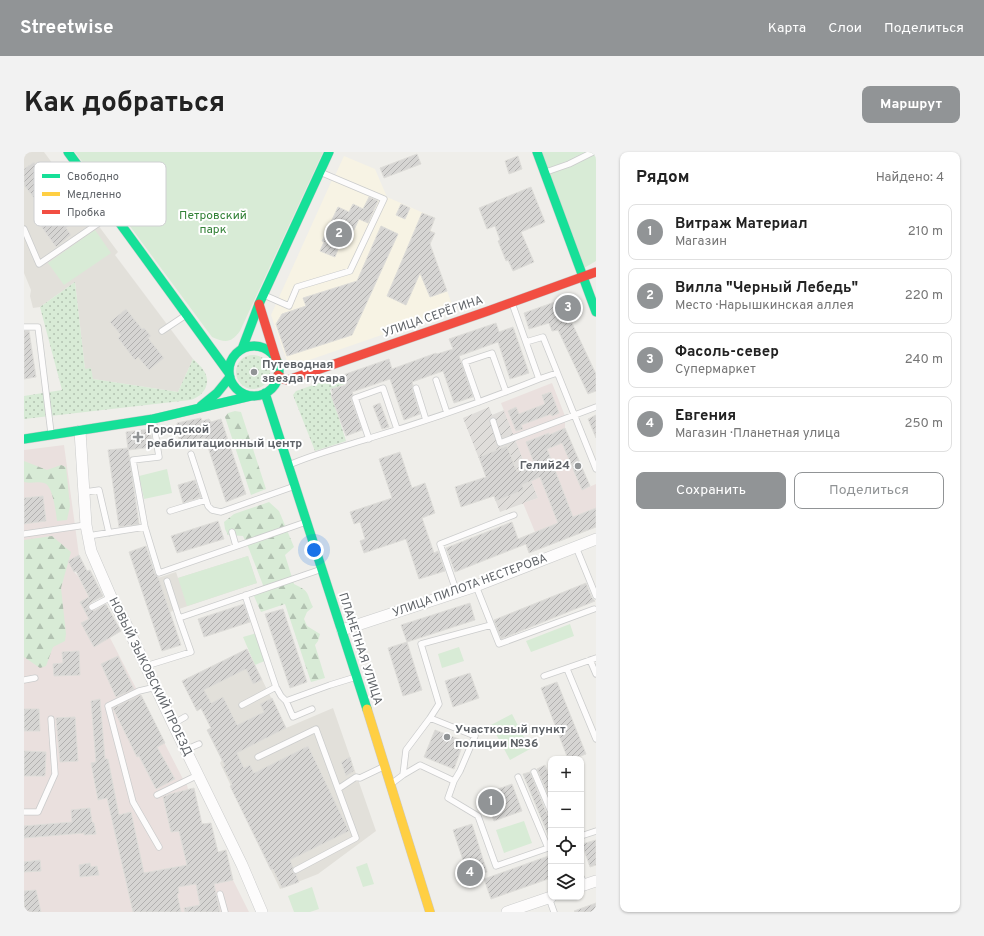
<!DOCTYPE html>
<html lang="ru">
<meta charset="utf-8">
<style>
body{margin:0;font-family:Overpass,sans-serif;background:#f2f2f2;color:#222}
.controls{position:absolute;right:12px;bottom:12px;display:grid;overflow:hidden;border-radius:8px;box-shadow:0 1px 3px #0004}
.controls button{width:36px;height:36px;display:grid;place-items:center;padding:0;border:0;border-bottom:1px solid #e0e0e0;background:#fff;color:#222;font:20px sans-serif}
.you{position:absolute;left:290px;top:398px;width:14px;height:14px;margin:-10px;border:3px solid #fff;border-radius:50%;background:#1a73e8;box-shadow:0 0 0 6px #1a73e833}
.badge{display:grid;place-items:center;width:26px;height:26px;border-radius:50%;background:#919496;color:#fff;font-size:13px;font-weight:700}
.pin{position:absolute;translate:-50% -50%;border:2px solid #fff;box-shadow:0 1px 4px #0006}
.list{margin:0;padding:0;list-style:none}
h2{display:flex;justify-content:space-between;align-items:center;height:52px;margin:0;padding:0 16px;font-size:17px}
h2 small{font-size:13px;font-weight:400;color:#767676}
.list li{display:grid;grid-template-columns:26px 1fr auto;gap:12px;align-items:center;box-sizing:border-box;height:56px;margin:0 8px 8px;padding:0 8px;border:1px solid #e0e0e0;border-radius:8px}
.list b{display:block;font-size:15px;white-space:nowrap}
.list p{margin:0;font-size:13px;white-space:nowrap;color:#767676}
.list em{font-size:13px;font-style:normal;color:#767676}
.actions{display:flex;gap:8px;padding:12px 16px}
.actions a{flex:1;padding:9px 0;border:1px solid #919496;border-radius:8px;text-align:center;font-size:14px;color:#919496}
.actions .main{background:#919496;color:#fff}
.icon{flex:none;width:22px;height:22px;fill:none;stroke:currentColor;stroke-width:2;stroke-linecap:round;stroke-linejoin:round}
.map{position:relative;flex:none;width:572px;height:760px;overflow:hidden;border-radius:8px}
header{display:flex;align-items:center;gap:24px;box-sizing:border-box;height:56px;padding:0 20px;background:#919496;color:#fff}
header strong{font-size:19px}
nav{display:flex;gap:22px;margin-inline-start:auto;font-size:14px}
.intro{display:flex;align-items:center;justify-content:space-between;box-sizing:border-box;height:96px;padding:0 24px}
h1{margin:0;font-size:28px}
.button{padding:10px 18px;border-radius:8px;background:#919496;color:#fff;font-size:14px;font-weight:700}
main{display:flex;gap:24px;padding:0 24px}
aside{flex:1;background:#fff;border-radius:8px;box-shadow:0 1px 3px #0004}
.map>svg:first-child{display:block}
.commercial{fill:#f7f3e4}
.industrial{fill:url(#industrial-furrows)}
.education{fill:#e2e0da}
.medical{fill:#eae0de}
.grass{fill:url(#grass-dots)}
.forest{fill:url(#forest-firs)}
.park{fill:#d8ebd6}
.building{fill:url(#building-hatch);stroke:#deddd9}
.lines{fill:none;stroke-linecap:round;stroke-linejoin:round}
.lane-casing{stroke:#cbcccc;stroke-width:7}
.street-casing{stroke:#cbcccc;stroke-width:12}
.fast-casing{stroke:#cacacb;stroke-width:10}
.slow-casing{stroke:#cacacb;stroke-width:10}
.jam-casing{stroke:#cacacb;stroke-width:10}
.lane{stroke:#fdfcfc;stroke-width:5.5}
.street{stroke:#fdfcfc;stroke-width:11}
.fast{stroke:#16e098;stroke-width:9}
.slow{stroke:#ffcf43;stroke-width:9}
.jam{stroke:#f24e42;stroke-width:9}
.poi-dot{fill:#919496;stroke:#fff;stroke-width:1.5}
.labels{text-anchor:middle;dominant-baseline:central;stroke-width:4;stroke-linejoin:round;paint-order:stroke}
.park-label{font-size:12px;fill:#348238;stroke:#fff}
.street-label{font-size:12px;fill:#5f6368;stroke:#fff}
.poi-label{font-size:12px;font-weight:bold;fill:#5f6368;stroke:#fff;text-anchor:start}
.key{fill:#fff;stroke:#cfd0d2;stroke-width:1}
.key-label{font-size:11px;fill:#5f6368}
</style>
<header>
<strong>Streetwise</strong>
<nav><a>Карта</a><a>Слои</a><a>Поделиться</a></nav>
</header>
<div class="intro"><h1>Как добраться</h1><a class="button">Маршрут</a></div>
<main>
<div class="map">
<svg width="572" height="760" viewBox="0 0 572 760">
<defs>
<pattern id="industrial-furrows" width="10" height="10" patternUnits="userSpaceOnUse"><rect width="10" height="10" fill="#dfddda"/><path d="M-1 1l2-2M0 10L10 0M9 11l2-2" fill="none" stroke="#b8b7b5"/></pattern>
<pattern id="grass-dots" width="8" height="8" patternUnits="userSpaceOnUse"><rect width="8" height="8" fill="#d8ebd6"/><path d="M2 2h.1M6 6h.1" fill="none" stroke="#b2c2b1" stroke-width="1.8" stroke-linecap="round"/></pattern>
<pattern id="forest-firs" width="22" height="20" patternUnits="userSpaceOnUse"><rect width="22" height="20" fill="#d8ebd6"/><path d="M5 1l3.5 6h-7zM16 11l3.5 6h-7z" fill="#b2c2b1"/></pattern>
<pattern id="building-hatch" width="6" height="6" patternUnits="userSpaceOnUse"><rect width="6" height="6" fill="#d6d5d3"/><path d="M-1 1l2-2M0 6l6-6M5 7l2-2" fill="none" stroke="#b1b0af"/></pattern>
</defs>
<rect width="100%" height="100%" fill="#efeeea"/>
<path class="commercial" d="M320,4L351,17L363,45L411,66L406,78L411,81L406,92L430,158L265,215L247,163L308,28H309Z"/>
<path class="industrial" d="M465,255L468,263L480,258L514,346L476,360L439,266Z"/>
<path class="education" d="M0,0H20L94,100L91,103L169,207L154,240L69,227L61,217L51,130L16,155L9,156L6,144L7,138L0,121Z
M224,404L233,431L146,460L134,426L152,420L154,426Z
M223,497L262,576L309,556L352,679L294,722L256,737L196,611L198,608L183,578L187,576L177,557L173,559L158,529Z"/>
<path class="medical" d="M528,231L541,264V276L533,280L558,338L572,332V375L505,401L499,385L511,380L499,351L514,346L477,251Z
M40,293L55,403L44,409L50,420L54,424L159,627L162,629L164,637L170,636L178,672L187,671L194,700L202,698L209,728L225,760H0V298Z"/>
<path class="grass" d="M51,130L61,217L67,216L69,227L154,240L169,207C173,211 177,214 180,219C188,232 179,245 166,248L0,267V244L38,238L16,155Z
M212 220a17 17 0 1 1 34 0a17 17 0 1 1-34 0Z
M318,223L321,232L306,238L322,289L291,299L269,243L272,239Z"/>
<path class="forest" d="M211,259L217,260L242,337L227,343L201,265L204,261Z
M0,309L23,318L37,313L42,315L46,354L43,368L33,369C32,361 29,333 20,331C13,329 7,332 0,330Z
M245,350L255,359L270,395L261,403L270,432C287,440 282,441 289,455L283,460L280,467L283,474L296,482L294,489L291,493L301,526L287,530L261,452L237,460L230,444L236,440L239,433L225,397L219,384L204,383L201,377L200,370L210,362Z
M28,384L47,400L37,436L42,482L41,489L29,495L22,514L16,516L0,505V388Z"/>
<path class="park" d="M51,0H299L216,179C207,191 202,191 188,185Z
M517,0H572V109L560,116Z
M71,78L87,101L40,133L24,111Z
M143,317L148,341L120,347L115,324Z
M224,404L233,431L163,454L154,426Z
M546,472L550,484L507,500L502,489Z
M233,481L243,508L231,513L219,485Z
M435,495L440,509L418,516L414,502Z
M488,562L506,597L486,608L467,573Z
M500,669L508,691L480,701L472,678Z
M343,711L350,732L339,735L332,715Z
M288,735L295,757L286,760H270L264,744Z"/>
<path class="building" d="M393,2L397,12L360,26L356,16Z
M494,4L498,17L485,22L481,9Z
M10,10L16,19L14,21L43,61L45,60L52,68L42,76L47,83L32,95L17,74L26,67L0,33V17Z
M507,35L521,70L497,80L510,110L489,119L484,108L482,109L474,89L476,88L471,74L463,77L455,56Z
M345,45L354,49L344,71L335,67L322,95L316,92L311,105L296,99L300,90L298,89L314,55L325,60L329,52L339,57Z
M377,52L386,56L381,67L372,63Z
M398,61L411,66L406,79L411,81L406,92L423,139L406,145L396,121L382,153L363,144Z
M357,74L374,82L328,183L263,204L252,172L258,162L282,154L279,146L333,129Z
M542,146L551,167L547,169L572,222V239L564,242L534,178L528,179L525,171L505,177L500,161Z
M102,157L118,177L120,176L127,184L124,186L140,206L125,218L114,205L111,208L94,186L97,183L86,170Z
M472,171L475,180L489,175L505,221L486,227L474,190L435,204L449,245L430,251L419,219L388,230L389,233L388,237L396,262L380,268L366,227L328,240L329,242L327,247L338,278L322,284L307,243L309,242L307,237L322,233L319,223L365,207L368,217L412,201L413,202L429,197L425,187Z
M0,179H5L12,225L0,227Z
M527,240L535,261L528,264L527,262L497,273L499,277L492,279L484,259L492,255L495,262L521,252L518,243Z
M356,251L365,275L358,277L349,254Z
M572,263V286L564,267Z
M177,266L178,269L185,267L187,270L197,267L222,342L202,350L181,286L155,289L153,271Z
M541,276L566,334L558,338L538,291L523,297L549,365L572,356V375L505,401L502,392L431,420L422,396L488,370L494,387L534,371L516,325L498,333L500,338L472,349L470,344L437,355L431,335L462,325L455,305L483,294L493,320L511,313L502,290L525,281V283Z
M126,277L129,295L104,298L102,280Z
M104,296L115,372L95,375L84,298Z
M376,300L388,336L401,331L411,361L398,366L410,401L414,399L421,419L395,427L382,387L340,401L336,389L341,387L336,370L330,372L326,360L368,346L355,307Z
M171,328L177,345L159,351L154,333Z
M19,344L22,369L0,372V346Z
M194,369L200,387L153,401L147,384Z
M122,394L131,422L134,425L157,493L138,499L105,400Z
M55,403L63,419L66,418L79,444L66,451L64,454V457L70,459L82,452L97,479L70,495L57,471L65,467L56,450L65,445L52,419L50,420L44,409Z
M562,431L568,446L571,449L477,487L470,468Z
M446,451L451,468L383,490L377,473Z
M220,452L226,470L180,485L174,467Z
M259,457L283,530L266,536L241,462Z
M383,490L398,538L379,544L364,496Z
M223,497L238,528L229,532L222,517L180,538L187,551L199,545L213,573L240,560L236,552L248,546L262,576L213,601L220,616L226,613L230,621L284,594L325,679L266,708L269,715L268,720L272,722L275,730L258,736L249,717L247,718L206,634L208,632L199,615L201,614L183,578L187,576L177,556L173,559L158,529Z
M55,499L56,523L30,524L29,512L39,511L38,500Z
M94,504L110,537L92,545L77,512Z
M446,521L455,546L429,555L421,529Z
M533,530L562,602L549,607H544L517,536Z
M117,543L141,591L133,595L151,627L132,637L115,604L113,605L89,556Z
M76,547L81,607H84L95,663L107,660L120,721L163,713L155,679L147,680L139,645L146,642L170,636L178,672L187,671L194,700L202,698L209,728L190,732L196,760H161L160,756L176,753L172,732L154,735L155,741L153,742L157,760H109L83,646L74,648L67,611L72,610L67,549Z
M0,557H15L16,579H0Z
M51,565L54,609L36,610L32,566Z
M411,578L440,589L430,617L400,605Z
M0,599L22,600L21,624H0Z
M326,605L330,619L322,624L317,610Z
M521,613L527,628V649L513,617Z
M506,620L523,662L527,664V690L499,622Z
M488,632L498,659L470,669L460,642Z
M66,656L68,670L70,671L72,682L60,683V681L0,686V674L48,670L47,658Z
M448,672L463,720L445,726L429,678Z
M572,688V713L566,715L558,692Z
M527,703V726L467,747L460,727Z
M16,708L17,719L0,720V710Z
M66,711L67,715L73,714L75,723L56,725L55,713Z
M12,738L17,760H0V739Z
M572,751V760H551L550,759Z"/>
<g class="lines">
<defs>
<path id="lane" d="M522,20L545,12L569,0
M0,77L15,112L88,62
M240,143L265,154L273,135L326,119L360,47L296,20
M0,175H14L27,281
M138,179L162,163
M502,190L519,185L572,317
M515,227L533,221
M412,228L423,261
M392,236L402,268
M455,250L441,210L468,201L482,240
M129,267L135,305L109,308L121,375L135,421L282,370
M469,269L476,291L572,255
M345,287L331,246L359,236L373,277
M167,302L184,354L188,358L197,360L271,334
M265,313C292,301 319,295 346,286C403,269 460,249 515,227L488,151
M61,340L75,338L85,381
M146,359L182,348
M208,380L212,394
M0,382L62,373
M64,384L121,375
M552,395L572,444
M143,429L155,466
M452,434L475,492L570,457
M433,441L416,392L490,363
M221,443L252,535L257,544L262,549L306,533L332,525
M68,455L87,445
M566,508L572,522
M122,514L167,500L155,466L298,417
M543,517L572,587
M520,524L572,506
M0,528L11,526
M132,535L115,539L84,554L109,650L135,695
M262,549L269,565L288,557
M218,553L252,535
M406,566L415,552L397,492L467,473
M149,572L161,565
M161,598L175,592
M234,605L292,577L332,686L272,718
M510,620L527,660
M494,625L524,696
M430,629L424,646L454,664L472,714L527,695
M367,632L379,623L382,598L406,566L451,584L436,619L430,629L396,613L379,623
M314,637L332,625L336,626L359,615
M133,643L174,623
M0,660H14L31,622L27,567
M557,684L572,679
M557,725L561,733
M196,742L201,760
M525,746L530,760"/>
<path id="street" d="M56,279L62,373L67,399L87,445L101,470L149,572L218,713L238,760
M318,478L452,434L572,387
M557,734L572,729
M483,760L527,745"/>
<path id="fast" d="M44,0L205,221
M513,0L572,160
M205 219a25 25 0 1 1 50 0a25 25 0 1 1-50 0Z
M218,197L235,152L305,0
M241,241L343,557
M177,254L193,241L206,225
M0,287L129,267L227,244"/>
<path id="slow" d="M343,557L406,760"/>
<path id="jam" d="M235,152L252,207
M254,223L259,227L264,228L464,159L572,120"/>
</defs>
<use href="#lane" class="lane-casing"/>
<use href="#street" class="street-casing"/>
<use href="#fast" class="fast-casing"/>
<use href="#slow" class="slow-casing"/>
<use href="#jam" class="jam-casing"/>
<use href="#lane" class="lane"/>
<use href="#street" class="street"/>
<use href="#fast" class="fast"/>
<use href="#slow" class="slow"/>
<use href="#jam" class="jam"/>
</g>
<g class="poi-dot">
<circle cx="230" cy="220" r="4"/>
<path d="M112 279h4v4h4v4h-4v4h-4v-4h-4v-4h4z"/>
<circle cx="554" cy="314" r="4"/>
<circle cx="423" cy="585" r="4"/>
</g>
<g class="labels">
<g class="park-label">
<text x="189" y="64">Петровский<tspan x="189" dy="14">парк</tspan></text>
</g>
<g class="street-label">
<text transform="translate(409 165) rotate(-19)">УЛИЦА СЕРЁГИНА</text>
<text transform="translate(446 434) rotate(-20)">УЛИЦА ПИЛОТА НЕСТЕРОВА</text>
<text transform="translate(336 497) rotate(72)">ПЛАНЕТНАЯ УЛИЦА</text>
<text transform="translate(126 525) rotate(64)">НОВЫЙ ЗЫКОВСКИЙ ПРОЕЗД</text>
</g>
<g class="poi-label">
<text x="238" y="213">Путеводная<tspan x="238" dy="14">звезда гусара</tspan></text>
<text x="123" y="278">Городской<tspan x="123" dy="14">реабилитационный центр</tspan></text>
<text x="546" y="314" text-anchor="end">Гелий24</text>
<text x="431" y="578">Участковый пункт<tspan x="431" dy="14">полиции №36</tspan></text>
</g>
</g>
<rect x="10" y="10" width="132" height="64" rx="6" class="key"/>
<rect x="18" y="22" width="18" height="4" fill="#16e098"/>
<rect x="18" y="40" width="18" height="4" fill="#ffcf43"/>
<rect x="18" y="58" width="18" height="4" fill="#f24e42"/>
<g class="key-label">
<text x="43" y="28">Свободно</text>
<text x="43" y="46">Медленно</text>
<text x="43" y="64">Пробка</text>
</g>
</svg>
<div class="controls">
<button>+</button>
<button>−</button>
<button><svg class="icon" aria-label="locate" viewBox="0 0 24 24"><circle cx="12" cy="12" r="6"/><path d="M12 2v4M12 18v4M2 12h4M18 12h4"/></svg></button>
<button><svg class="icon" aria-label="layers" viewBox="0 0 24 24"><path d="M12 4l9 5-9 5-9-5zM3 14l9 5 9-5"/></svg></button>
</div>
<div class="you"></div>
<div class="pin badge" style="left:467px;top:650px">1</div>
<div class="pin badge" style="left:315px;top:82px">2</div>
<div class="pin badge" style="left:544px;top:156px">3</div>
<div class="pin badge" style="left:446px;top:721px">4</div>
</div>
<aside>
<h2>Рядом<small>Найдено: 4</small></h2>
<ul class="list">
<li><span class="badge">1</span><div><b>Витраж Материал</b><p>Магазин</p></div><em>210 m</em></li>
<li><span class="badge">2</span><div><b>Вилла &quot;Черный Лебедь&quot;</b><p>Место · Нарышкинская аллея</p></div><em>220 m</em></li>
<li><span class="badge">3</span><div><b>Фасоль-север</b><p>Супермаркет</p></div><em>240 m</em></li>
<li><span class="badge">4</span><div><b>Евгения</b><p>Магазин · Планетная улица</p></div><em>250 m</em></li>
</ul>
<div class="actions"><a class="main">Сохранить</a><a>Поделиться</a></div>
</aside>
</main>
